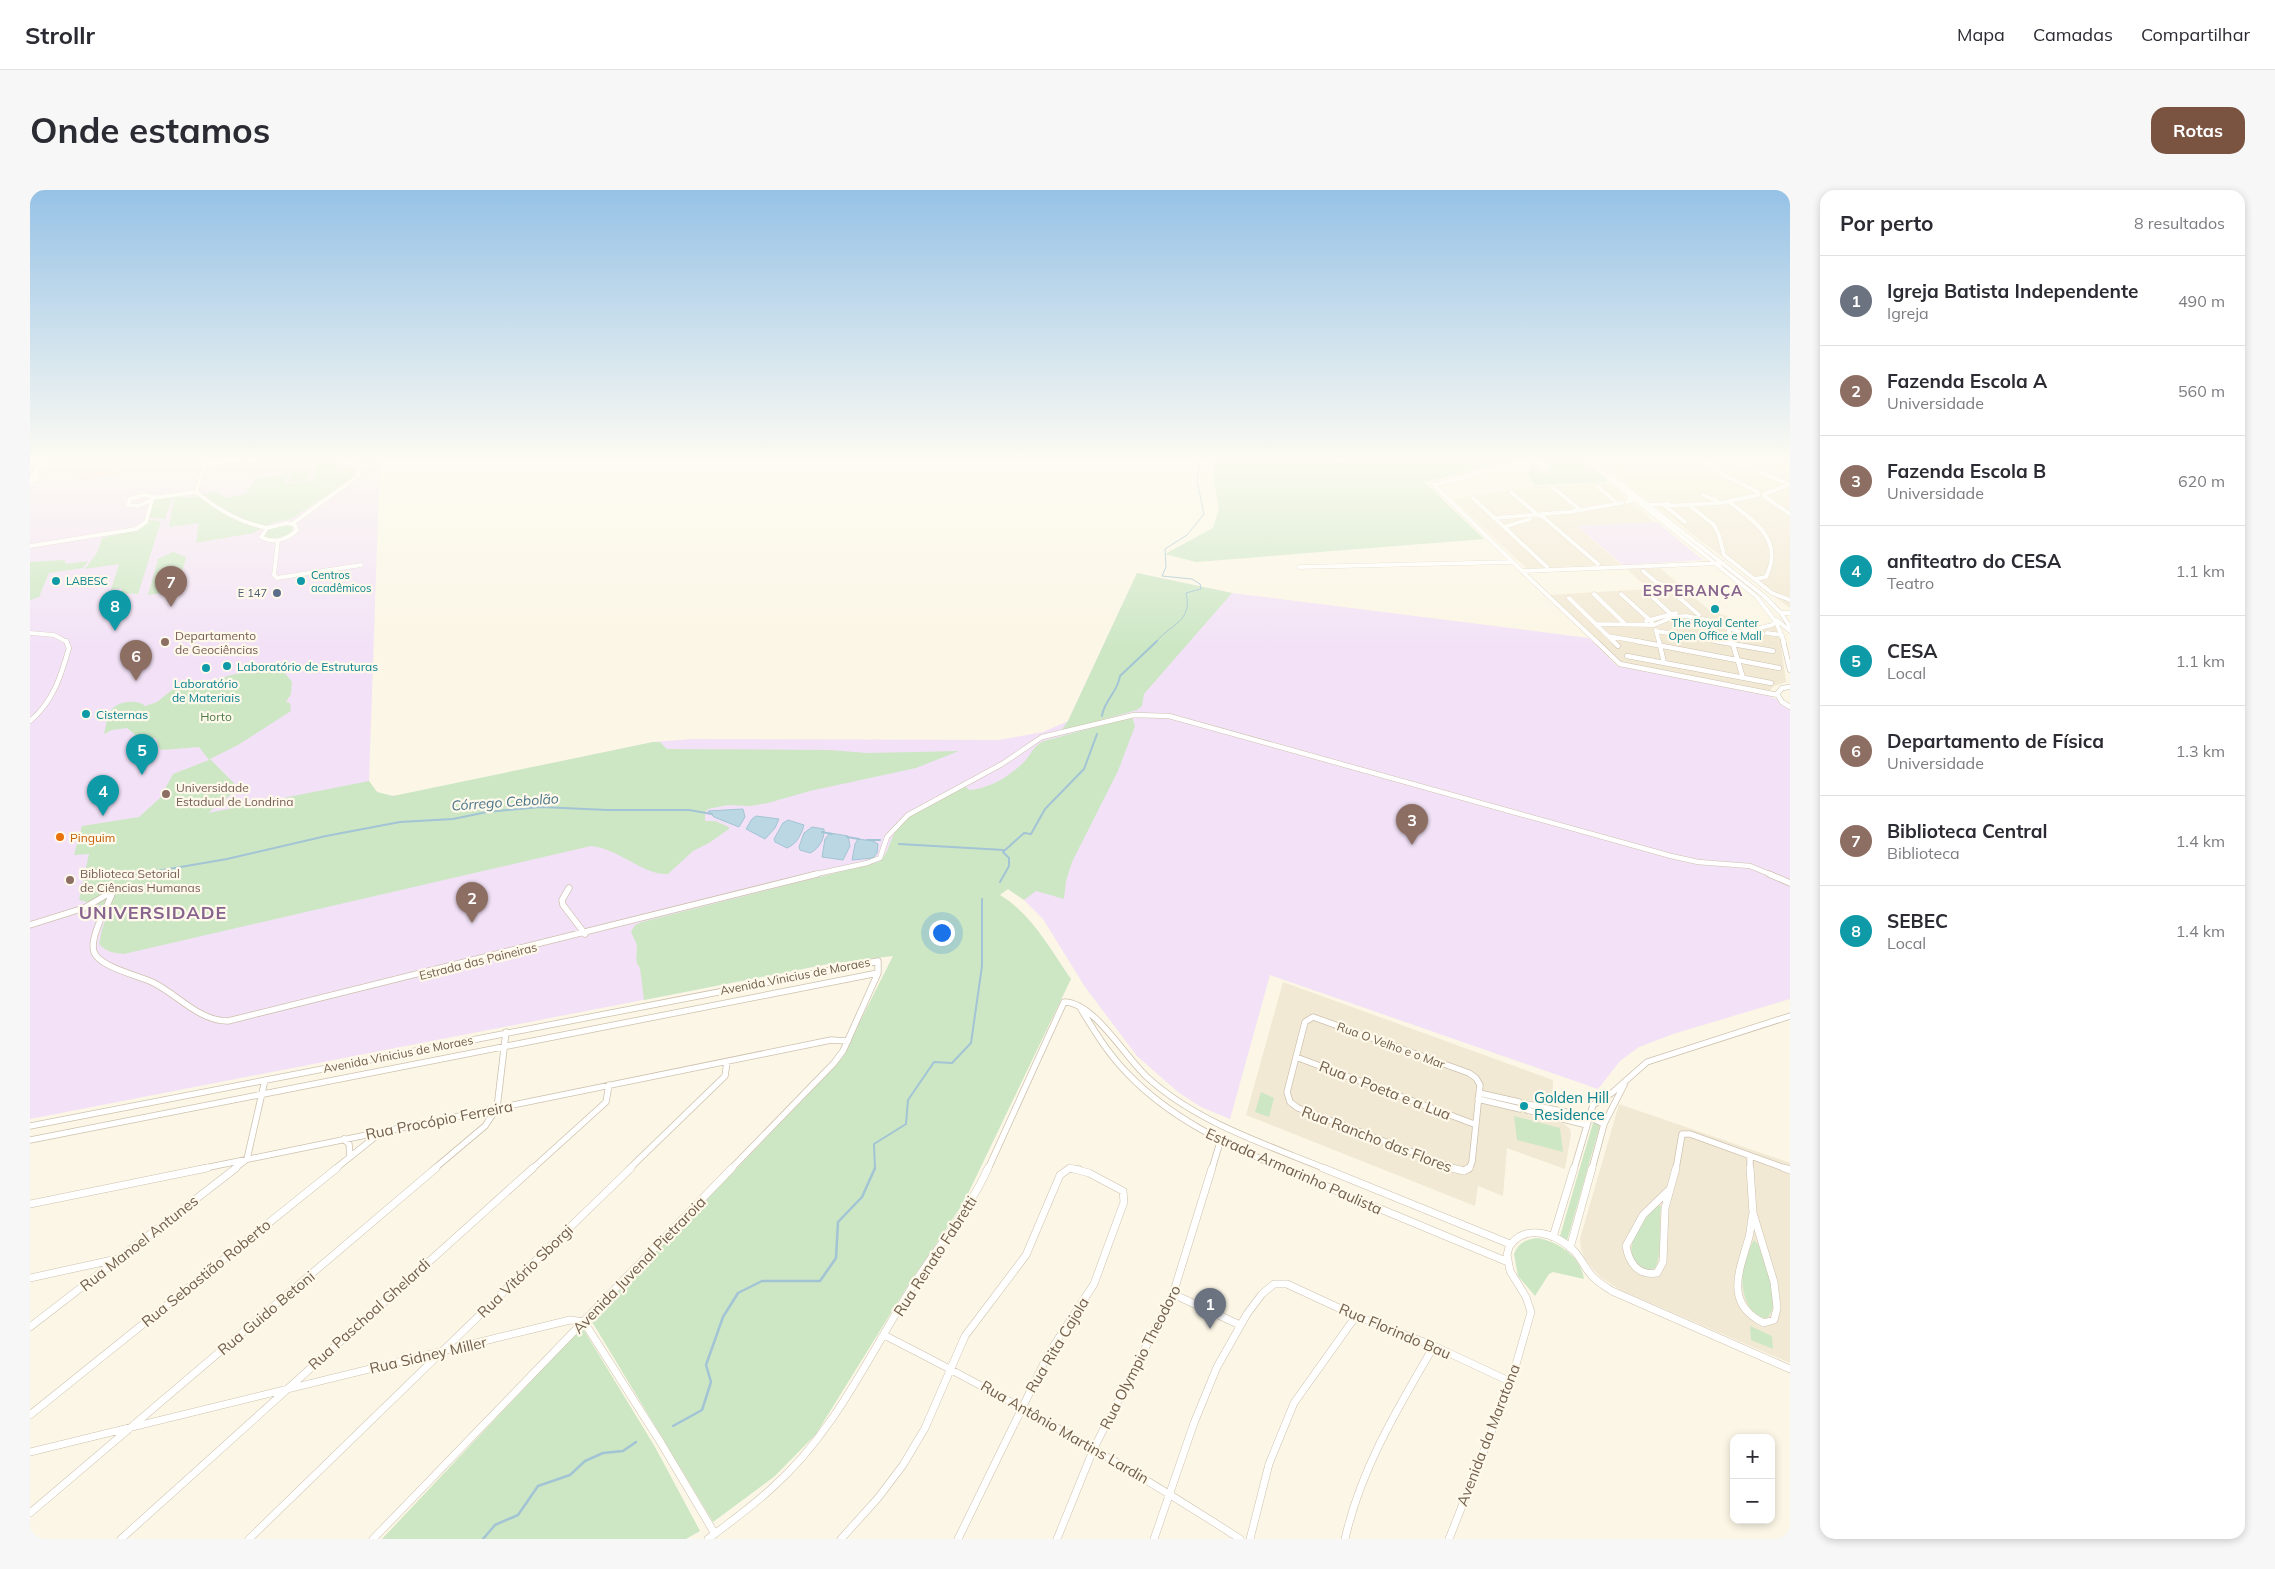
<!DOCTYPE html>
<html lang="pt">
<meta charset="utf-8">
<style>
body{margin:0;font-family:Mulish,sans-serif;background:#f7f7f7;color:#2b2b33}
.controls{position:absolute;right:15px;bottom:15px;display:grid;overflow:hidden;border-radius:10px;box-shadow:0 2px 8px #0003}
.controls button{width:45px;height:45px;display:grid;place-items:center;padding:0;border:0;border-bottom:1px solid #e1e1e2;background:#fff;color:#2b2b33;font:25px sans-serif}
.you{position:absolute;left:911px;top:742px;width:18px;height:18px;margin:-12px;border:4px solid #fff;border-radius:50%;background:#1a73e8;box-shadow:0 0 0 8px #1a73e833}
.badge{display:grid;place-items:center;width:32px;height:32px;border-radius:50%;background:#7b5441;color:#fff;font-size:16px;font-weight:700}
.pin{position:absolute;translate:-50% -41px;filter:drop-shadow(0 1px 2px #0008)}
.pin::after{content:'';position:absolute;top:26px;width:18px;height:15px;background:inherit;clip-path:polygon(0 0,100% 0,50% 100%)}
.list{margin:0;padding:0;list-style:none}
h2{display:flex;justify-content:space-between;align-items:center;height:65px;margin:0;padding:0 20px;font-size:21px}
h2 small{font-size:16px;font-weight:400;color:#7c7c81}
.list li{display:grid;grid-template-columns:32px 1fr auto;gap:15px;align-items:center;box-sizing:border-box;height:90px;padding:0 20px;border-top:1px solid #e1e1e2}
.list b{display:block;font-size:19px;white-space:nowrap}
.list p{margin:0;font-size:16px;white-space:nowrap;color:#7c7c81}
.list em{font-size:16px;font-style:normal;color:#7c7c81}
.map{position:relative;flex:none;width:1760px;height:1349px;overflow:hidden;border-radius:15px}
header{display:flex;align-items:center;gap:30px;box-sizing:border-box;height:70px;padding:0 25px;background:#fff;border-bottom:1px solid #e1e1e2}
header strong{font-size:24px}
nav{display:flex;gap:28px;margin-inline-start:auto;font-size:18px}
.intro{display:flex;align-items:center;justify-content:space-between;box-sizing:border-box;height:120px;padding:0 30px}
h1{margin:0;font-size:35px}
.button{padding:12px 22px;border-radius:15px;background:#7b5441;color:#fff;font-size:18px;font-weight:700}
main{display:flex;gap:30px;padding:0 30px}
aside{flex:1;background:#fff;border-radius:15px;box-shadow:0 2px 8px #0003}
.map>svg:first-child{display:block}
.residential{fill:#f2e9d4}
.education{fill:#f3e2f7}
.medical{fill:#f8dad9}
.green{fill:#cde7c5}
.water{fill:#bbd7e3;stroke:#a2c4d4}
.lines{fill:none;stroke-linecap:round;stroke-linejoin:round}
.stream-far2{stroke:#a2c4d4;stroke-width:1}
.stream-far1{stroke:#a2c4d4;stroke-width:2}
.stream{stroke:#a2c4d4;stroke-width:2.5}
.minor-far3-casing{stroke:#cec1af;stroke-width:4.5}
.minor-far2-casing{stroke:#cec1af;stroke-width:5.5}
.minor-far1-casing{stroke:#cec1af;stroke-width:7}
.minor-casing{stroke:#cec1af;stroke-width:8}
.major-casing{stroke:#dad5d0;stroke-width:5.5}
.minor-far3{stroke:#fff;stroke-width:4}
.minor-far2{stroke:#fff;stroke-width:4.5}
.minor-far1{stroke:#fff;stroke-width:5.5}
.minor{stroke:#fff;stroke-width:7}
.major{stroke:#f5e3a2;stroke-width:5}
.culture-dot{fill:#0f9aa8;stroke:#fef9eb;stroke-width:2}
.service-dot{fill:#5c6f8a;stroke:#fef9eb;stroke-width:2}
.education-dot{fill:#8d6e63;stroke:#fef9eb;stroke-width:2}
.food-dot{fill:#e8710a;stroke:#fef9eb;stroke-width:2}
.labels{text-anchor:middle;dominant-baseline:central;stroke-width:4.5;stroke-linejoin:round;paint-order:stroke}
.far-culture-label{font-size:11px;fill:#0d838f;stroke:#fef9eb;text-anchor:start}
.far-service-label{font-size:11px;fill:#4e5e75;stroke:#fef9eb;text-anchor:end}
.education-label{font-size:12px;fill:#785e54;stroke:#fef9eb;text-anchor:start}
.culture-label{font-size:12px;fill:#0d838f;stroke:#fef9eb;text-anchor:start}
.park-label{font-size:12px;fill:#4f7c48;stroke:#fef9eb}
.food-label{font-size:12px;fill:#c56008;stroke:#fef9eb;text-anchor:start}
.street-label{font-size:12px;fill:#725f4c;stroke:#fef9eb}
.water-label{font-size:14px;font-style:italic;fill:#4b768a;stroke:#fef9eb}
.far-district-label{font-size:15px;font-weight:bold;letter-spacing:1px;fill:#87648e;stroke:#fef9eb}
.near-street-label{font-size:15px;fill:#725f4c;stroke:#fef9eb}
.near-culture-label{font-size:15px;fill:#0d838f;stroke:#fef9eb;text-anchor:start}
.district-label{font-size:18px;font-weight:bold;letter-spacing:1px;fill:#87648e;stroke:#fef9eb}
</style>
<header>
<strong>Strollr</strong>
<nav><a>Mapa</a><a>Camadas</a><a>Compartilhar</a></nav>
</header>
<div class="intro"><h1>Onde estamos</h1><a class="button">Rotas</a></div>
<main>
<div class="map">
<svg width="1760" height="1349" viewBox="0 0 1760 1349">
<rect width="100%" height="100%" fill="#fbf6e5"/>
<path class="residential" d="M1561,267H1760V418Z
M1578,293L1592,303L1596,311L1608,317L1624,332L1546,336L1593,376L1497,379L1423,309L1501,297Z
M1630,378L1679,420L1728,437L1741,433L1743,430L1750,449L1756,492L1744,496L1739,501L1589,473L1518,405L1618,399L1597,379Z
M1253,792L1523,890L1522,913L1496,910L1498,925L1531,931L1540,939L1541,944L1535,979L1477,958L1473,1006L1448,996L1445,1016L1216,925Z
M1589,914L1760,973V1173L1590,1100L1569,1086L1555,1069L1551,1059L1550,1049Z"/>
<path class="education" d="M7,267H350L339,591L344,600L357,606L373,605L623,552L662,549L969,550L1013,542L1038,531L1107,383L1202,403L1559,448L1587,476L1732,503L1746,509L1760,520V809L1643,844L1609,857L1590,871L1568,899L1240,785L1200,929L1171,917L1148,902L1107,866L1055,797L1013,729L994,710L978,699L798,774L0,929V270Z
M1627,332L1673,370L1593,375L1547,336Z"/>
<path class="medical" d="M74,267H94L93,270L74,273L73,275L92,273L90,277L71,280L70,282L89,280L87,285L46,291L48,286L63,284L64,282L49,283L51,279L66,276L67,274L53,276V274L50,275L52,270Z"/>
<path class="green" d="M291,267H299L306,275L323,277L322,288L261,329L244,332L223,343L166,353L169,333L139,337L144,307H164L185,301L198,308L216,304L226,289L251,286L260,278L254,294L283,291L287,269Z
M1184,267H1271L1306,271L1339,267H1503L1394,292L1454,349L1166,372L1135,364L1183,338L1189,319L1184,289L1185,272Z
M1525,267H1549L1571,283L1577,292L1505,295L1498,286L1501,276H1507L1523,288L1517,279L1520,275L1515,272Z
M283,275L277,290L259,292L265,276Z
M143,306L135,329L118,328L124,308Z
M119,330L131,331L108,404L91,403L92,398L81,400L89,374L55,379L67,363L72,348L111,339Z
M255,335L263,337L262,343L245,349L235,346L238,339Z
M143,362L156,367L147,401L118,405L128,369Z
M34,370L36,374L58,371L53,378L19,383L9,407L0,410V372Z
M1107,383L1202,403L1114,504L1112,516L1107,520L1030,542L1038,531Z
M245,476L250,477L262,492L261,504L256,512L260,513L261,521L208,555L180,569L209,598L178,623L339,591L347,602L363,606L623,552H630L637,559L799,560L838,563L929,561L886,578L780,601L738,613L720,616L698,615L678,619L675,622V631H685L699,637V639L679,653L663,661L638,684C615,686 587,658 561,656L94,764C84,763 76,762 69,754L72,739L80,718L49,710L59,664L44,665L52,636L109,627L130,608L143,584L179,570L169,557L132,560L129,558L126,548H109L97,538L82,540L74,544C76,537 77,525 81,520C88,511 108,509 115,516L127,512L153,491L164,496L170,495L201,485Z
M1102,527L1105,536L1088,581L1042,672L1036,691L1034,709L1006,701L994,710L978,699L970,705C1001,723 1021,760 1041,789L934,1012L877,1097L786,1244L745,1286L683,1332L561,1130L804,877L815,861L863,766L798,774L614,810L610,778C604,771 607,766 607,758C607,753 603,747 601,742L605,735L612,732L849,672C859,664 859,649 868,638C883,619 913,608 935,596L939,600C960,599 981,585 995,571C1003,562 1002,557 1014,551Z
M1231,902L1244,908L1239,927L1225,922Z
M1484,926L1530,938L1533,962L1487,950Z
M1566,932L1570,935L1537,1051L1530,1046L1563,933Z
M1628,1014L1631,1017C1628,1034 1633,1064 1625,1078C1620,1081 1615,1080 1610,1076C1587,1060 1616,1027 1628,1014Z
M1508,1048C1529,1052 1551,1067 1554,1089L1523,1082L1519,1084L1505,1106L1488,1086L1484,1064C1489,1052 1497,1049 1508,1048Z
M1724,1050L1728,1054C1735,1072 1753,1114 1737,1128C1715,1128 1709,1092 1714,1076C1716,1068 1720,1056 1724,1050Z
M1720,1136L1742,1146L1743,1159L1721,1150Z
M552,1137L625,1257L670,1341L656,1349H352Z"/>
<path class="water" d="M713,619L715,627L709,637L684,627L678,621Z
M726,626L749,629L745,638L735,649L716,639L722,629Z
M758,630L774,635C771,645 767,654 757,658L745,652L744,649L753,633Z
M782,637L794,639C795,648 789,659 780,663L770,660L769,657L774,643Z
M800,643L818,646L820,656L813,670L792,667L795,649Z
M828,649L843,651L848,654L847,663L843,668L822,670L825,654Z"/>
<g class="lines">
<path class="stream-far2" d="M1126,452C1141,433 1163,432 1156,403L1171,399L1170,394L1162,389L1132,386L1136,377L1135,359L1157,345L1174,324L1167,291L1170,267"/>
<path class="stream-far1" d="M1072,526C1074,510 1088,502 1090,486L1127,451
M792,642L802,644
M817,647L829,649
M837,650H850
M869,654L974,660
M104,685L197,669L296,646L370,632L423,629L457,622L511,617L577,620H659L682,624
M970,692L979,676V668L973,662L994,643L1001,644L1015,619L1054,579L1067,544
M845,979L844,954L876,934L878,910L904,872L922,873L941,853L952,776V709"/>
<path class="stream" d="M643,1236L672,1220L681,1192L676,1175L693,1127L708,1103L732,1091H790L806,1068L808,1032L832,1007L845,978
M453,1349L465,1335L488,1325L508,1296L540,1285L555,1271L573,1263L593,1261L606,1252"/>
<defs>
<path id="minor-far3" d="M1279,267H1288
M1513,267L1404,295L1492,381L1693,373
M1552,267L1726,406L1746,432L1754,452
M1581,267L1587,272
M1667,267L1690,283L1728,302
M1704,267L1719,277L1760,295
M1554,268H1571
M218,270L233,267
M1580,285L1734,406L1751,423L1760,437
M0,291L12,270L16,267
M0,291L6,289L8,285L4,284
M1567,296L1587,313
M1522,297L1552,321
M166,302C189,320 208,332 237,338
M166,302L175,274L220,267
M1481,302L1509,326
M1734,304L1759,295
M115,305L123,307L122,310L108,316L98,315L100,309Z
M1673,305L1687,311
M1734,306L1760,324
M123,308L166,302
M1443,308L1517,377
M1597,312L1602,311L1599,307
M1699,312C1726,332 1754,351 1736,387L1725,389
M1658,314L1684,335L1689,345L1694,365L1742,403L1760,410
M1618,315L1639,314
M1512,326L1568,374
M1464,328L1539,322L1592,313
M1655,332L1635,316L1690,313L1728,305
M257,333L265,335L267,340C257,350 244,354 231,347L237,338Z
M262,334L328,286L330,278L327,275L309,271L306,267
M1474,337L1500,329
M248,350L244,385L247,388L331,375
M0,356L106,339L116,332L122,310
M1269,377L1482,372
M1492,381L1567,452
M1613,381L1626,392L1636,396L1669,425
M1616,401L1641,424
M1564,404L1594,433
M1591,404L1622,432
M1539,408L1584,452
M1751,423H1760
M1616,431L1646,423
M1566,434L1624,435L1643,427L1656,426L1677,430L1710,442L1733,444
M1698,438L1702,452
M1730,438L1742,435L1747,430L1760,441
M1626,440L1629,452
M1714,440L1726,439
M1626,441L1693,452
M0,443L24,445L37,452
M1737,443L1752,445
M1578,446L1612,452"/>
<path id="minor-far2" d="M1566,451L1590,474L1748,505
M1583,451L1588,456
M1606,451L1749,478
M1629,451L1634,473
M1685,451L1743,461
M1702,451L1713,488
M1753,451L1760,480
M1597,466L1741,493
M1760,497L1752,498L1747,504L1752,512L1760,517
M0,531C23,512 31,486 39,458L36,451
M782,685L837,673L850,668L857,647L878,625L972,574L1012,547L1104,525L1139,526L1641,666L1668,672L1720,676L1742,685"/>
<path id="minor-far1" d="M1739,684L1760,693
M539,698L532,710L533,715L555,744
M82,704C77,717 59,748 64,762C69,777 110,786 124,793C148,805 169,831 198,831L787,684
M0,735L54,718L83,701
M1051,819C1065,842 1079,865 1098,884C1141,929 1198,955 1254,979
M1266,867L1444,934
M1449,903L1489,912
M1448,909L1490,919
M1497,914L1560,927L1574,934
M1497,920L1557,935
M0,936L848,771V783L813,861L804,873L701,979
M314,949L319,954L320,967
M0,950L848,783
M1720,966V979
M170,979L801,850L818,851
M204,979L217,969L235,890
M305,979L350,943
M404,979L455,936L467,918L476,842
M502,979L576,912L579,895
M599,979L695,886L697,872
M958,979L1034,812C1064,812 1095,867 1117,887C1166,932 1235,954 1296,979
M1038,979H1049
M1182,979L1190,952
M1426,979L1268,918L1260,912L1257,902L1275,832L1283,827L1439,883L1446,888L1450,895L1442,972L1439,979
M1544,979L1563,915L1583,902L1617,872L1760,826
M1562,979L1574,934L1594,895
M1646,979L1652,944H1660L1757,979"/>
<path id="minor" d="M1252,978L1478,1072
M1293,978L1480,1054
M1422,978L1434,981L1439,978
M1720,978L1723,1023
M1754,978L1760,980
M1640,999L1613,1025L1596,1056C1599,1073 1608,1086 1627,1083L1633,1072L1635,1018L1646,978
M0,1014L177,978
M1723,1023L1744,1092L1747,1118L1744,1130L1734,1133C1693,1113 1710,1080 1719,1047C1721,1039 1721,1031 1723,1023Z
M1523,1047L1544,978
M1540,1058L1562,978
M0,1088L87,1069
M1143,1104L1210,1135
M0,1137L206,978
M854,1145C976,1207 1095,1274 1210,1349
M0,1225L307,978
M0,1262L540,1130L554,1132L631,1253L685,1344
M0,1323L406,978
M91,1349L503,978
M219,1349L601,978
M343,1349L702,978
M678,1349C700,1332 723,1316 743,1297C803,1244 837,1169 879,1102C904,1060 938,1023 958,978
M811,1349L848,1308L873,1275L895,1238L935,1146L996,1065L1030,985L1040,978L1059,983L1093,1001L1094,1012L1064,1094L1019,1163L928,1349
M1027,1349L1064,1258L1143,1104L1182,978
M1124,1349L1164,1233L1187,1177L1217,1124L1232,1104L1244,1094H1257L1326,1126L1404,1156L1481,1192
M1220,1349L1239,1274L1264,1213L1326,1126
M1315,1349C1331,1278 1368,1218 1404,1156
M1419,1349L1481,1192L1501,1122L1496,1107L1480,1081L1477,1065L1479,1057C1494,1032 1529,1044 1545,1062C1552,1070 1556,1080 1563,1087C1569,1093 1576,1097 1582,1101L1760,1179"/>
<path id="major" d="M0,268L3,267"/>
</defs>
<use href="#minor-far3" class="minor-far3-casing"/>
<use href="#minor-far2" class="minor-far2-casing"/>
<use href="#minor-far1" class="minor-far1-casing"/>
<use href="#minor" class="minor-casing"/>
<use href="#major" class="major-casing"/>
<use href="#minor-far3" class="minor-far3"/>
<use href="#minor-far2" class="minor-far2"/>
<use href="#minor-far1" class="minor-far1"/>
<use href="#minor" class="minor"/>
<use href="#major" class="major"/>
</g>
<linearGradient id="sky" x2="0" y2="1"><stop stop-color="#96c2e6"/><stop offset="0.59" stop-color="#fdfbf3"/><stop offset="1" stop-color="#fdfbf3" stop-opacity="0"/></linearGradient>
<rect width="1760" height="456" fill="url(#sky)"/>
<g class="culture-dot">
<circle cx="26" cy="391" r="5"/>
<circle cx="271" cy="391" r="5"/>
<circle cx="1685" cy="419" r="5"/>
<circle cx="197" cy="476" r="5"/>
<circle cx="176" cy="478" r="5"/>
<circle cx="56" cy="524" r="5"/>
<circle cx="1494" cy="916" r="5"/>
</g>
<circle class="service-dot" cx="247" cy="403" r="5"/>
<g class="education-dot">
<circle cx="135" cy="452" r="5"/>
<circle cx="136" cy="604" r="5"/>
<circle cx="40" cy="690" r="5"/>
</g>
<circle class="food-dot" cx="30" cy="647" r="5"/>
<g class="labels">
<g class="far-culture-label">
<text x="281" y="385">Centros<tspan x="281" dy="13">acadêmicos</tspan></text>
<text x="36" y="391">LABESC</text>
<text x="1685" y="433" text-anchor="middle">The Royal Center<tspan x="1685" dy="13">Open Office e Mall</tspan></text>
</g>
<g class="far-service-label">
<text x="237" y="403">E 147</text>
</g>
<g class="education-label">
<text x="145" y="445">Departamento<tspan x="145" dy="14">de Geociências</tspan></text>
<text x="146" y="597">Universidade<tspan x="146" dy="14">Estadual de Londrina</tspan></text>
<text x="50" y="683">Biblioteca Setorial<tspan x="50" dy="14">de Ciências Humanas</tspan></text>
</g>
<g class="culture-label">
<text x="207" y="476">Laboratório de Estruturas</text>
<text x="176" y="493" text-anchor="middle">Laboratório<tspan x="176" dy="14">de Materiais</tspan></text>
<text x="66" y="524">Cisternas</text>
</g>
<g class="park-label">
<text x="186" y="526">Horto</text>
</g>
<g class="food-label">
<text x="40" y="647">Pinguim</text>
</g>
<g class="street-label">
<text transform="translate(448 771) rotate(-14)">Estrada das Paineiras</text>
<text transform="translate(765 786) rotate(-11)">Avenida Vinicius de Moraes</text>
<text transform="translate(1361 855) rotate(20)">Rua O Velho e o Mar</text>
<text transform="translate(368 864) rotate(-11)">Avenida Vinicius de Moraes</text>
</g>
<g class="water-label">
<text transform="translate(475 612) rotate(-4)">Córrego Cebolão</text>
</g>
<g class="far-district-label">
<text x="1663" y="400">ESPERANÇA</text>
</g>
<g class="near-street-label">
<text transform="translate(1355 900) rotate(21)">Rua o Poeta e a Lua</text>
<text transform="translate(409 930) rotate(-11)">Rua Procópio Ferreira</text>
<text transform="translate(1347 949) rotate(21)">Rua Rancho das Flores</text>
<text transform="translate(1264 981) rotate(24)">Estrada Armarinho Paulista</text>
<text transform="translate(109 1053) rotate(-38)">Rua Manoel Antunes</text>
<text transform="translate(905 1066) rotate(-57)">Rua Renato Fabretti</text>
<text transform="translate(609 1075) rotate(-46)">Avenida Juvenal Pietraroia</text>
<text transform="translate(495 1081) rotate(-44)">Rua Vitório Sborgi</text>
<text transform="translate(176 1083) rotate(-39)">Rua Sebastião Roberto</text>
<text transform="translate(236 1123) rotate(-40)">Rua Guido Betoni</text>
<text transform="translate(339 1124) rotate(-42)">Rua Paschoal Ghelardi</text>
<text transform="translate(1365 1141) rotate(23)">Rua Florindo Bau</text>
<text transform="translate(1027 1155) rotate(-59)">Rua Rita Cajola</text>
<text transform="translate(398 1165) rotate(-13)">Rua Sidney Miller</text>
<text transform="translate(1110 1167) rotate(-63)">Rua Olympio Theodoro</text>
<text transform="translate(1035 1242) rotate(30)">Rua Antônio Martins Lardin</text>
<text transform="translate(1458 1245) rotate(-69)">Avenida da Maratona</text>
</g>
<g class="near-culture-label">
<text x="1504" y="907">Golden Hill<tspan x="1504" dy="17">Residence</tspan></text>
</g>
<g class="district-label">
<text x="123" y="722">UNIVERSIDADE</text>
</g>
</g>
</svg>
<div class="controls">
<button>+</button>
<button>−</button>
</div>
<div class="you"></div>
<div class="pin badge" style="left:1180px;top:1139px;background:#6b7280">1</div>
<div class="pin badge" style="left:442px;top:733px;background:#8d6e63">2</div>
<div class="pin badge" style="left:1382px;top:655px;background:#8d6e63">3</div>
<div class="pin badge" style="left:73px;top:626px;background:#0f9aa8">4</div>
<div class="pin badge" style="left:112px;top:585px;background:#0f9aa8">5</div>
<div class="pin badge" style="left:106px;top:491px;background:#8d6e63">6</div>
<div class="pin badge" style="left:141px;top:417px;background:#8d6e63">7</div>
<div class="pin badge" style="left:85px;top:441px;background:#0f9aa8">8</div>
</div>
<aside>
<h2>Por perto<small>8 resultados</small></h2>
<ul class="list">
<li><span class="badge" style="background:#6b7280">1</span><div><b>Igreja Batista Independente</b><p>Igreja</p></div><em>490 m</em></li>
<li><span class="badge" style="background:#8d6e63">2</span><div><b>Fazenda Escola A</b><p>Universidade</p></div><em>560 m</em></li>
<li><span class="badge" style="background:#8d6e63">3</span><div><b>Fazenda Escola B</b><p>Universidade</p></div><em>620 m</em></li>
<li><span class="badge" style="background:#0f9aa8">4</span><div><b>anfiteatro do CESA</b><p>Teatro</p></div><em>1.1 km</em></li>
<li><span class="badge" style="background:#0f9aa8">5</span><div><b>CESA</b><p>Local</p></div><em>1.1 km</em></li>
<li><span class="badge" style="background:#8d6e63">6</span><div><b>Departamento de Física</b><p>Universidade</p></div><em>1.3 km</em></li>
<li><span class="badge" style="background:#8d6e63">7</span><div><b>Biblioteca Central</b><p>Biblioteca</p></div><em>1.4 km</em></li>
<li><span class="badge" style="background:#0f9aa8">8</span><div><b>SEBEC</b><p>Local</p></div><em>1.4 km</em></li>
</ul>
</aside>
</main>
